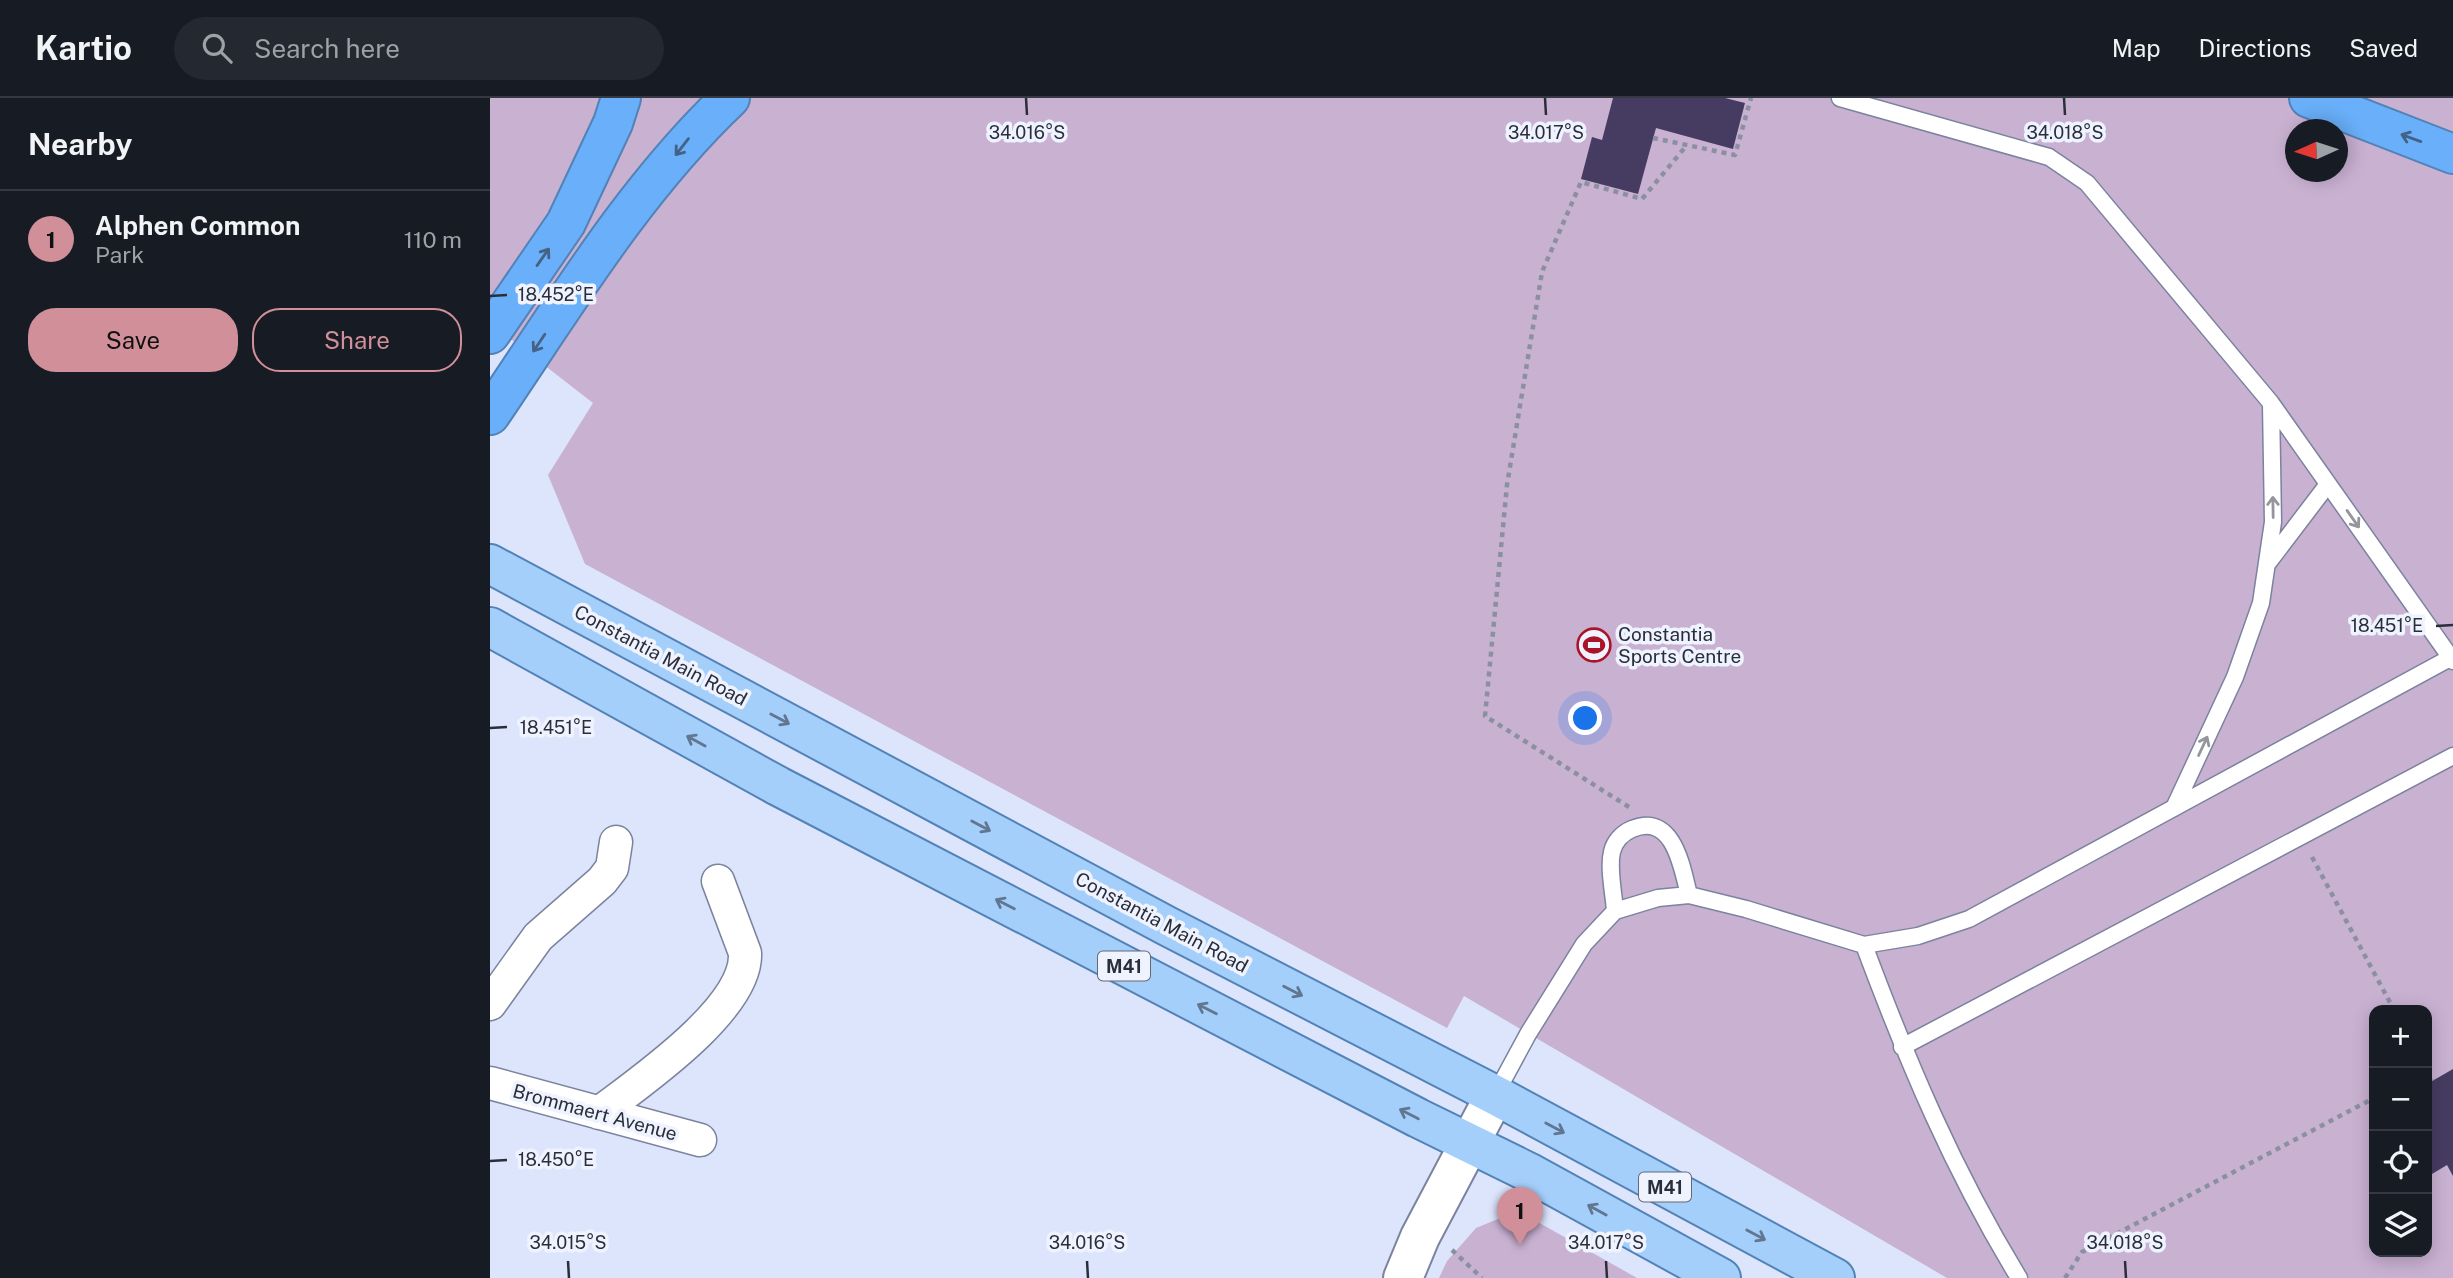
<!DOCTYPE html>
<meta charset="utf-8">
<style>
body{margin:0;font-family:"Public Sans",sans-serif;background:#242831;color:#f1f3f6}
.controls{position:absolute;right:21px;bottom:21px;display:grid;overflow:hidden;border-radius:14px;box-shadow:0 4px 18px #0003}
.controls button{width:63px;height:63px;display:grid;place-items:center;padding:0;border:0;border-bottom:2px solid #363941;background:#171b24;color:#f1f3f6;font:35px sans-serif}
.compass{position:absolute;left:1795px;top:21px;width:63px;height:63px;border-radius:50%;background:#171b24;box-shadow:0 4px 18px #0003;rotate:267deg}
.you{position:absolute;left:1096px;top:621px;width:24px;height:24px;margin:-18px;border:5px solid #fff;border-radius:50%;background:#1a73e8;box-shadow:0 0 0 10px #1a73e833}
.badge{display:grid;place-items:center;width:46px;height:46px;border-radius:50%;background:#d18f99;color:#111;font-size:23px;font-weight:700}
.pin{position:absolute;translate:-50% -58px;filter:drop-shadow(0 2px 4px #0008)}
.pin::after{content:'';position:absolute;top:37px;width:24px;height:21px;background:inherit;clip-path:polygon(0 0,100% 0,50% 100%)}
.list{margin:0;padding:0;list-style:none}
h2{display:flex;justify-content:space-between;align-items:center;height:91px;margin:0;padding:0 28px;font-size:30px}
h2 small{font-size:23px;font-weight:400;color:#9ea1a6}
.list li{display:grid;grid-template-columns:46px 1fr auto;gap:21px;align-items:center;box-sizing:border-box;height:98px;padding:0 28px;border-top:2px solid #363941}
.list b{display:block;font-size:26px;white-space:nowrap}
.list p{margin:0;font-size:23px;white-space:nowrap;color:#9ea1a6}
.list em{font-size:23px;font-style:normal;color:#9ea1a6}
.actions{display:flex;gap:14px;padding:21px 28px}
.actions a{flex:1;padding:16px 0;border:2px solid #d18f99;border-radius:28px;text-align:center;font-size:24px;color:#d18f99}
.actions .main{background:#d18f99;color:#111}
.icon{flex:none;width:38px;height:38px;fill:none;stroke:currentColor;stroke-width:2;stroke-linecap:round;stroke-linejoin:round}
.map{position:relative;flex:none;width:1963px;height:1180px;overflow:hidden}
header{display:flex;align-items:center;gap:42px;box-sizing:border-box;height:98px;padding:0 35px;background:#171b24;border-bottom:2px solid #363941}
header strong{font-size:33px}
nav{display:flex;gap:38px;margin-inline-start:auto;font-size:24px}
.search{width:490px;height:63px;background:#242831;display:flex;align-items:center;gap:18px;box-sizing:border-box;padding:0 24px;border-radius:38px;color:#9ea1a6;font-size:26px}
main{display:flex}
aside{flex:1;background:#171b24}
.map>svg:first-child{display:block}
.green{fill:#c9b1d2;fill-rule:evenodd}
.building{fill:#463c62}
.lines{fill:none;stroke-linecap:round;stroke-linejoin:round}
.service-casing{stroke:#7b839e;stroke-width:19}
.minor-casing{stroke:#7b839e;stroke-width:35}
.tertiary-casing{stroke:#7b839e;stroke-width:42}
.primary-casing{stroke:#5382b6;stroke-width:42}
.motorway-casing{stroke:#5382b6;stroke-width:42}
.path{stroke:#8a90a2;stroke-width:4.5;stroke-dasharray:5 5;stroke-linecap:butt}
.service{stroke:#fff;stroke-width:16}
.minor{stroke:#fff;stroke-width:32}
.tertiary{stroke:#fff;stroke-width:38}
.primary{stroke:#a5cffb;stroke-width:38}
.motorway{stroke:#69aff9;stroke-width:38}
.oneway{stroke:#436286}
.oneway2{stroke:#94969c}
.oneway3{stroke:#617690}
.ticks{fill:none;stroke:#2a2e39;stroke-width:2.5}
.labels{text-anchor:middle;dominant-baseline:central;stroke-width:7;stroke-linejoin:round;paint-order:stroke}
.shield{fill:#eff2ff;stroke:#656974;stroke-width:2}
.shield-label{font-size:18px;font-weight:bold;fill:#2a2e39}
.poi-label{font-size:19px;fill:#2a2e39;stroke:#eff2ff;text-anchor:start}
.street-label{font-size:19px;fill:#2a2e39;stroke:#eff2ff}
.ticks-label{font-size:18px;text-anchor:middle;fill:#2a2e39;stroke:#eff2ff;stroke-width:7;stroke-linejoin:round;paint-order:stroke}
</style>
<header>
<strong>Kartio</strong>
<div class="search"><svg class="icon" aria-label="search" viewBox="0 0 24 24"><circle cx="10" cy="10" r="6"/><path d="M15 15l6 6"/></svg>Search here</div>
<nav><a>Map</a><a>Directions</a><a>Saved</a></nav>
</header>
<main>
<aside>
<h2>Nearby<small></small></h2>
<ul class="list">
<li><span class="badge">1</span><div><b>Alphen Common</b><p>Park</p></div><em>110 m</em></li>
</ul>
<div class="actions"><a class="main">Save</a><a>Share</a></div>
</aside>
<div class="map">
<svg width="1963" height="1180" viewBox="0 0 1963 1180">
<rect width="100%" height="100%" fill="#dde5fd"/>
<path class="green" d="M0,0H1963V1180H1457L974,898L957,930L95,466L58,377L103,305L5,229L0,233ZM1806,32H1848V74H1806ZM1884,912H1937V1154H1884Z
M1015,1118L1046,1123L1147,1180H949L957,1163L986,1130Z"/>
<path class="building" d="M1123,0H1235L1255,5L1243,51L1166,30L1148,96L1091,81L1102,39L1112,42Z
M1963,971V1078L1957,1067L1937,1079V986Z"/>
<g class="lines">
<defs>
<path id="service" d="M1350,0L1559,59L1597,85L1781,305L1963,563
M1778,465L1838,386
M1684,710L1745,579L1771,505L1783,424L1781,305
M1125,813C1124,797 1118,770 1122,754C1124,744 1132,735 1142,731C1184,714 1192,770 1199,797
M1374,847C1418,965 1463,1072 1529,1180
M1412,949L1963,658
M1005,997L1038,936L1094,846L1125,813L1168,800L1199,797L1256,811L1374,847L1428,838L1479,821L1960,560"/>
<path id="minor" d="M0,906L48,839L112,783L122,770L126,744
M0,985L210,1042
M109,1015C150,984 258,910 255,855L228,783"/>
<path id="tertiary" d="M913,1180L930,1139L1005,997"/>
<path id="primary" d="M0,466L677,828L1005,997L1345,1180
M0,529L288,688L928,1020L1038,1074L1231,1180"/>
<path id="motorway" d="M1819,0L1963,56
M0,236L76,125L123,25L131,0
M0,317C74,208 144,91 240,0"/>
</defs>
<use href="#service" class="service-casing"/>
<use href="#minor" class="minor-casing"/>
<use href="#tertiary" class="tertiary-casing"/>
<use href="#primary" class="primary-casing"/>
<use href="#motorway" class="motorway-casing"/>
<path class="path" d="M1163,40L1245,57L1261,0
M1139,709L995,618L1017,387L1052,174L1091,84L1152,101L1197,47
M1822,759L1904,912
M1937,973L1942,983
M962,1152L992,1180
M1575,1180L1592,1154L1884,1000"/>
<use href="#service" class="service"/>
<use href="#minor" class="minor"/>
<use href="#tertiary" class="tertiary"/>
<use href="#primary" class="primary"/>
<use href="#motorway" class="motorway"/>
</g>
<defs><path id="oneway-shaft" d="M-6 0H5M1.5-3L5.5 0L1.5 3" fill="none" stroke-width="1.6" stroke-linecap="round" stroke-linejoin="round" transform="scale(1.75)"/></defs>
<g class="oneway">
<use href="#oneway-shaft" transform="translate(1921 40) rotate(-160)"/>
<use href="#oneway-shaft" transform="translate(192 49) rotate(128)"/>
<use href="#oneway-shaft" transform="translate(53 159) rotate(-55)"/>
<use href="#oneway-shaft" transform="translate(49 245) rotate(124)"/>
</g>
<g class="oneway2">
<use href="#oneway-shaft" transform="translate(1783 409) rotate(-91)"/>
<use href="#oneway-shaft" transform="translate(1863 421) rotate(55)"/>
<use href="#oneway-shaft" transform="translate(1713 648) rotate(-65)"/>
</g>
<g class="oneway3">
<use href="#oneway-shaft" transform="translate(290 621) rotate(28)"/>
<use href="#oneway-shaft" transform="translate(206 643) rotate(-151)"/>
<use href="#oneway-shaft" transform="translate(491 728) rotate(28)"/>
<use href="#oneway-shaft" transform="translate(515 806) rotate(-153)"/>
<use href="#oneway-shaft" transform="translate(803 893) rotate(27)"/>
<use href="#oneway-shaft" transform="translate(717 911) rotate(-153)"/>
<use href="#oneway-shaft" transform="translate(919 1016) rotate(-153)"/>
<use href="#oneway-shaft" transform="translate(1065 1030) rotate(28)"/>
<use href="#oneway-shaft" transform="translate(1107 1112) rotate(-151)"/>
<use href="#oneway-shaft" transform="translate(1266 1137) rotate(28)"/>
</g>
<path class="ticks" d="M536,0L537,17M1055,0L1056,17M1574,0L1575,17M0,198L17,197M1946,528L1963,527M0,630L17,629M0,1063L17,1062M78,1163L79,1180M597,1163L598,1180M1116,1163L1117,1180M1635,1163L1636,1180"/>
<defs>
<symbol id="stadium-ring" viewBox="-11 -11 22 22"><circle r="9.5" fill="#eff2ff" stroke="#aa1428" stroke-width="1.5"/><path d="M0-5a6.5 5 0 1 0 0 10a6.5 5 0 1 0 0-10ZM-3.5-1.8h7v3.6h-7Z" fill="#aa1428"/></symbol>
</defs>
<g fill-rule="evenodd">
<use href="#stadium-ring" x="1085" y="528" width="38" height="38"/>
</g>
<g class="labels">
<g class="shield">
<rect x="608" y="853.5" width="52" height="29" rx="5"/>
<rect x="1149" y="1074.5" width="52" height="29" rx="5"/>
</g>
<g class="shield-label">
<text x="634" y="868">M41</text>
<text x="1175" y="1089">M41</text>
</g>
<g class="poi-label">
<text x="1128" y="536">Constantia<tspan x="1128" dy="22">Sports Centre</tspan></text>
</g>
<g class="street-label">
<text transform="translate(171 557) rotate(28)">Constantia Main Road</text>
<text transform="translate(672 824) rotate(28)">Constantia Main Road</text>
<text transform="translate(105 1014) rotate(15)">Brommaert Avenue</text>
</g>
</g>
<g class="ticks-label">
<text x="537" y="41">34.016°S</text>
<text x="1056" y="41">34.017°S</text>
<text x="1575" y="41">34.018°S</text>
<text x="66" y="203">18.452°E</text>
<text x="1897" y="534">18.451°E</text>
<text x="66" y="636">18.451°E</text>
<text x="66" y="1068">18.450°E</text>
<text x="78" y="1151">34.015°S</text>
<text x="597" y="1151">34.016°S</text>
<text x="1116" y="1151">34.017°S</text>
<text x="1635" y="1151">34.018°S</text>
</g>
</svg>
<div class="controls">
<button>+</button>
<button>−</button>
<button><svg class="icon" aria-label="locate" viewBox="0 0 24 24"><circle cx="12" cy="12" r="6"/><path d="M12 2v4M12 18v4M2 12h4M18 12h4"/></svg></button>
<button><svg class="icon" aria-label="layers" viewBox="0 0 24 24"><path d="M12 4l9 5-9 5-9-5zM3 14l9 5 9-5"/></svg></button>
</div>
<svg class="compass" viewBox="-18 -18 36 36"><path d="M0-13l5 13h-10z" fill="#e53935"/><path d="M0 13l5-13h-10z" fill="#9ea1a6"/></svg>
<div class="you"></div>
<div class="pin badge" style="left:1030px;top:1147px">1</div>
</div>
</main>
